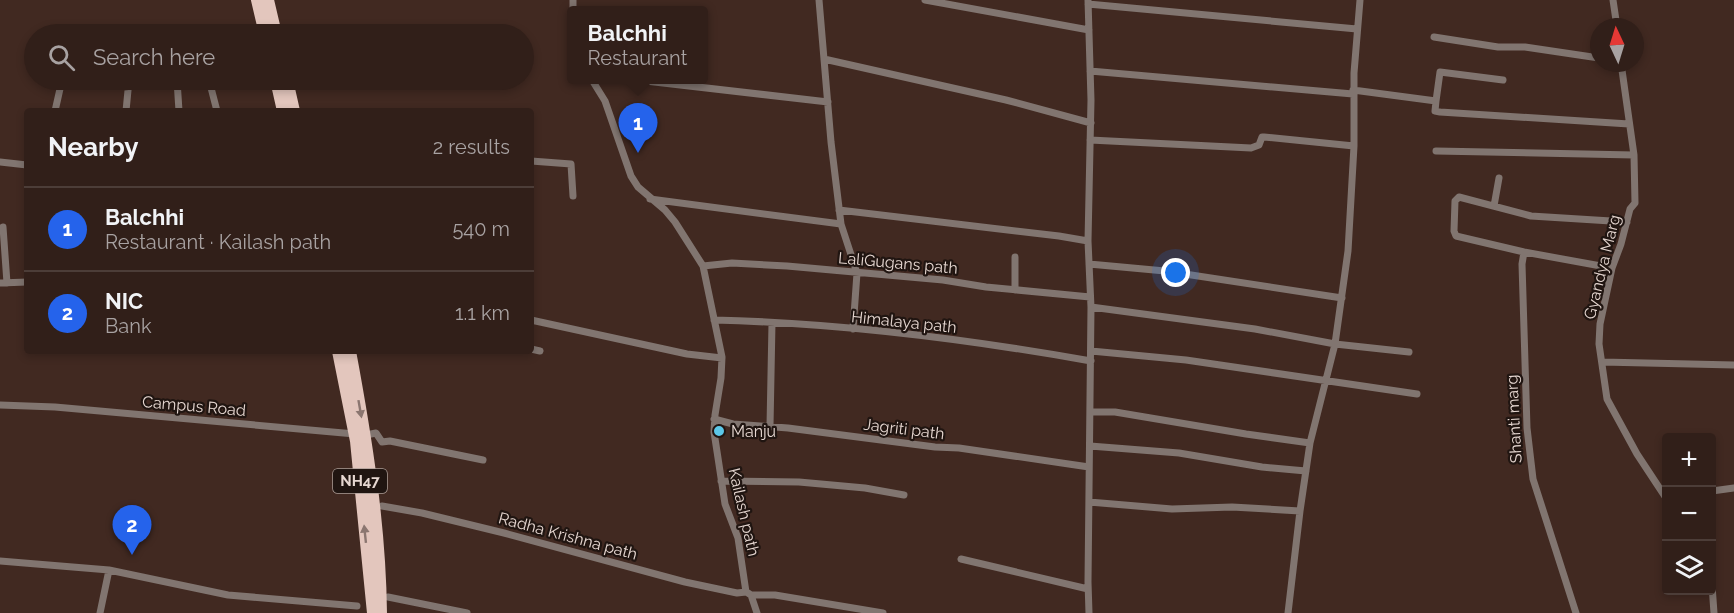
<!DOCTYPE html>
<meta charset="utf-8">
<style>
body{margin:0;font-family:Raleway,sans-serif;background:#392722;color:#f1f3f6}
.controls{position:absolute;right:18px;bottom:18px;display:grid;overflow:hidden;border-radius:6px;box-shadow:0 3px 9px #0003}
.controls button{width:54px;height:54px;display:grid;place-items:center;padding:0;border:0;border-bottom:2px solid #4c3d38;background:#311f19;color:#f1f3f6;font:30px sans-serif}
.compass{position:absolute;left:1590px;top:18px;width:54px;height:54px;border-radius:50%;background:#311f19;box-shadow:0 3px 9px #0003;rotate:356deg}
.you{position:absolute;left:1176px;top:273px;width:21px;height:21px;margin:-15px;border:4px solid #fff;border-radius:50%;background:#1a73e8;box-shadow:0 0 0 9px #1a73e833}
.badge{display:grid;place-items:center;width:39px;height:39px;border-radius:50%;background:#2563eb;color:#fff;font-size:20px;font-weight:700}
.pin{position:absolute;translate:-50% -50px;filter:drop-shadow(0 2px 3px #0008)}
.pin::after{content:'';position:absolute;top:32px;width:21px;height:18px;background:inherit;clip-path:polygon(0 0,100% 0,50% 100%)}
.popup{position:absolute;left:567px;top:6px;width:141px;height:78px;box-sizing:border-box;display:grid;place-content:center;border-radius:6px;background:#311f19;filter:drop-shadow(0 2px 4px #0005);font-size:20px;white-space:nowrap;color:#a8a2a2}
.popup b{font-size:22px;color:#f1f3f6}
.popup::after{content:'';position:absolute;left:50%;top:100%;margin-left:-12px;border:12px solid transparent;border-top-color:#311f19}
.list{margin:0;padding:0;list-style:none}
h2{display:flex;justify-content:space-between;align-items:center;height:78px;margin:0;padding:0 24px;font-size:26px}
h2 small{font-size:20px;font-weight:400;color:#a8a2a2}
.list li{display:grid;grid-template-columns:39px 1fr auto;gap:18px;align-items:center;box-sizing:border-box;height:84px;padding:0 24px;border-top:2px solid #4c3d38}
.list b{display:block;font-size:22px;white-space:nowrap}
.list p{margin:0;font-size:20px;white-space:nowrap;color:#a8a2a2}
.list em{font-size:20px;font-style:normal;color:#a8a2a2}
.icon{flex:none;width:33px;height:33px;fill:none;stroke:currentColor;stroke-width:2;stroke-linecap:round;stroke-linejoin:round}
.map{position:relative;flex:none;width:1734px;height:613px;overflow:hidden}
.search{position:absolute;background:#311f19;box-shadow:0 3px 9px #0003;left:24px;top:24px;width:510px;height:66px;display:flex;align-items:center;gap:15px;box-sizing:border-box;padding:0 21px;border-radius:33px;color:#a8a2a2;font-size:22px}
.panel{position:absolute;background:#311f19;box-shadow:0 3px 9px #0003;left:24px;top:108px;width:510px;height:246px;border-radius:6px}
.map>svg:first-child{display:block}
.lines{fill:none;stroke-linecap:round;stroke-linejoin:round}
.minor{stroke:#817570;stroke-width:7}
.trunk{stroke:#e3c6bd;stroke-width:12}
.oneway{fill:#8b7670}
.poi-dot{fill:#5cc7e8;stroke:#201511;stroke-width:2}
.labels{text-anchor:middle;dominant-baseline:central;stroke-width:4.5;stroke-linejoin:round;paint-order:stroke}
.shield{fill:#201511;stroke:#ab9d97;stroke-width:1.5}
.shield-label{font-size:15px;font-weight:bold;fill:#e6d7d1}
.street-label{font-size:16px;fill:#e6d7d1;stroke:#201511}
.poi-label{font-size:16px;fill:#e6d7d1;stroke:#201511;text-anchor:start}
</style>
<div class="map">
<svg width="1734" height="613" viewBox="0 0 1734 613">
<rect width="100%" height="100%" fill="#412921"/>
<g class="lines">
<path class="minor" d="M819,0L831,142L841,224L857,273L853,329
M925,0L1089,30
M1088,0L1091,100L1088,241L1091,307L1088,582L1089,613
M1613,0L1617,27
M1088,4L1357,29
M573,10V0
M1434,37L1498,47H1525L1599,58
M824,59L1006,100L1091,123
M1621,63L1634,155L1635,203L1630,209L1621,244L1612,268L1600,324L1599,344L1607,399L1637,454L1666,498
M1090,71L1353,94
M65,80L129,87
M177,80L179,111
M209,80L217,111
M592,80L605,101L631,176L638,187L665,210L675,222L703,266L722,357L721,378L715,415L714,432L718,458L725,504L738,538L746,592
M637,80L828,102
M1353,90L1436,101L1435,111L1440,112L1629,124
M1436,101L1440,72L1503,80
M55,111L62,80
M126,111L129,80
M1090,140L1251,148L1259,145L1262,137H1264L1354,146
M1436,151L1634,155
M531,161L571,164L573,196
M0,162L27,165
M650,199L841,224
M1494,206L1499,178
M839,210L1059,236L1088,241
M3,227L7,283
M1524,252L1522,264L1527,428L1533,479L1576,613
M1089,264L1165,271L1342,298
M703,266L732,263L787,266L943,280L986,287L1090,297
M1612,268L1524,252L1456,236L1454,231L1455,201L1459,197L1531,216L1627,222
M0,283L27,282
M1015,290V257
M1091,307L1255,329L1335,344L1409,352
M531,320L687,354L722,358
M714,320C839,323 967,339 1091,361
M531,349L540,351
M1091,351L1186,360L1417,394
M1602,362L1734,365
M0,405L55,407L366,435L376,433L382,442L390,441L483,460
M1090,412H1115L1246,434L1310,443
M714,419L733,424L788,428L935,447L959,448L1089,467
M770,426L772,323
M1090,446L1179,453L1262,467L1306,471
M721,481L799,482L865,488L904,495
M1712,491L1734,488
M1089,502L1172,509L1232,507L1300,511
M382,506L422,513L504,533L685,582L737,593L746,592
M961,559L1088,589
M0,561L109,570L228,595L357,606
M1712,585L1714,613
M748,593L751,595L757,613
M751,595H775L883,613
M388,597L467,613
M100,613L109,570
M1288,613L1300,511L1310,443L1335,344L1348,251L1354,146V73L1360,0"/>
<path class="trunk" d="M257,0L265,34
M268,0L276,34
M276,80L283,111
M287,80L294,111
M338,351L356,441L373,613
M350,351C366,437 380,525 381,613"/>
</g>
<defs><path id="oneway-solid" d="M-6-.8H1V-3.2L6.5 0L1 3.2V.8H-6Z" transform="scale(1.5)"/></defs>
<g class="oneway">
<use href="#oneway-solid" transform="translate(360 409) rotate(80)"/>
<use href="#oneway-solid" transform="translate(365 534) rotate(-96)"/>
</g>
<circle class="poi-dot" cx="719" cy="431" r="6"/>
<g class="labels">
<rect class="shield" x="333" y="469" width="54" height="24" rx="4.5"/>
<g class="shield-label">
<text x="360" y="481">NH47</text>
</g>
<g class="street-label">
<text transform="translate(898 263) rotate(5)">LaliGugans path</text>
<text transform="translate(1602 267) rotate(-76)">Gyandya Marg</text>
<text transform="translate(904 322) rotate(6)">Himalaya path</text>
<text transform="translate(194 406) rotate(5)">Campus Road</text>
<text transform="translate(1514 419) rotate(-93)">Shanti marg</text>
<text transform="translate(904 429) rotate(7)">Jagriti path</text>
<text transform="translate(744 512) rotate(77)">Kailash path</text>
<text transform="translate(568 536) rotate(15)">Radha Krishna path</text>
</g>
<g class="poi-label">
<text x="731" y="431">Manju</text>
</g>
</g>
</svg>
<div class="controls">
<button>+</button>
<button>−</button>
<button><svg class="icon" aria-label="layers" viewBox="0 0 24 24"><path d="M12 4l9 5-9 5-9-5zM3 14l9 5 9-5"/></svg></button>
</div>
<svg class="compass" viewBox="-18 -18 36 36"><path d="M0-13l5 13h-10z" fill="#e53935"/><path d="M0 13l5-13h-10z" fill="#a8a2a2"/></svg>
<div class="you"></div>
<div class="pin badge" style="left:638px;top:153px">1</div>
<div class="popup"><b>Balchhi</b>Restaurant</div>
<div class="pin badge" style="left:132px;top:555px">2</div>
<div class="search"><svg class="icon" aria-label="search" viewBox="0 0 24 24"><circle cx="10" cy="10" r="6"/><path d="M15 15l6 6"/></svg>Search here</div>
<section class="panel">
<h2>Nearby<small>2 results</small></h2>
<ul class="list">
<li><span class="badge">1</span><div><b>Balchhi</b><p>Restaurant · Kailash path</p></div><em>540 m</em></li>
<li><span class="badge">2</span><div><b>NIC</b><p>Bank</p></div><em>1.1 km</em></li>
</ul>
</section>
</div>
